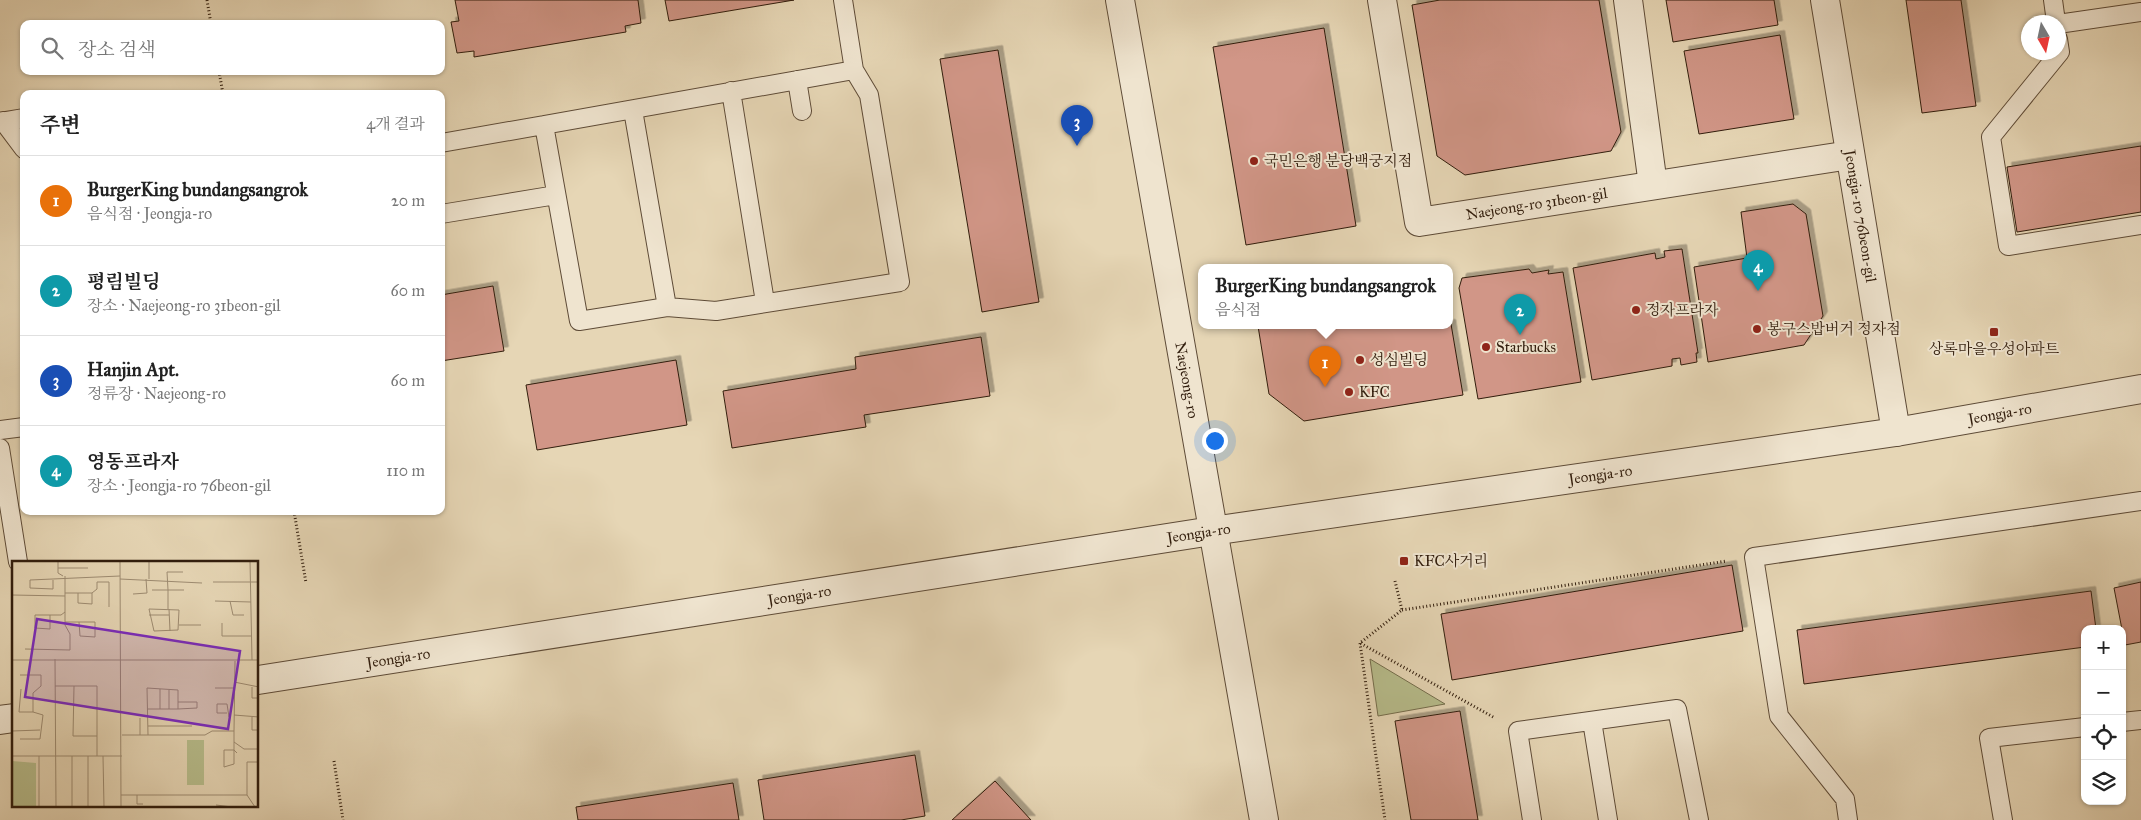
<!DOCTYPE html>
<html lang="ko">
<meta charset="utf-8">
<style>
body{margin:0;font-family:"IM FELL Great Primer","Noto Serif KR",serif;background:#f6f6f6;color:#222}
.controls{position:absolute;right:15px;bottom:15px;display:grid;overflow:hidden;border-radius:10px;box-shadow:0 1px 4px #0004}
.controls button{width:45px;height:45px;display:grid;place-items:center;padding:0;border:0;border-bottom:1px solid #e0e0e0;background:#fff;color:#222;font:25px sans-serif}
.compass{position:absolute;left:2021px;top:15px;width:45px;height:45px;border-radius:50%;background:#fff;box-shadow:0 1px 4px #0004;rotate:171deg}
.you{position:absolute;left:1214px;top:440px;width:18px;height:18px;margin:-12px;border:4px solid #fff;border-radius:50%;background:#1a73e8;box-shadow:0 0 0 8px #1a73e833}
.badge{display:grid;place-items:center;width:32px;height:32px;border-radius:50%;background:#111827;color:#fff;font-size:16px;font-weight:700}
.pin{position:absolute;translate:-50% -41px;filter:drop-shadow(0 1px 2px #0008)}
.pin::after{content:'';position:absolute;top:26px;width:18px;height:15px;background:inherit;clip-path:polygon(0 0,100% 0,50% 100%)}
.popup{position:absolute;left:1198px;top:264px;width:255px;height:65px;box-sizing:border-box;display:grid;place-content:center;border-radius:10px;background:#fff;filter:drop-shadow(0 1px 4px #0005);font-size:16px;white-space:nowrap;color:#767676}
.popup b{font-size:19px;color:#222}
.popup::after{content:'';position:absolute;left:50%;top:100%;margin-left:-10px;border:10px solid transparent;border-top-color:#fff}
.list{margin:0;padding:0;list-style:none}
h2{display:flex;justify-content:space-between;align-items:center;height:65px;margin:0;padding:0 20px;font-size:21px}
h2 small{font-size:16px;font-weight:400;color:#767676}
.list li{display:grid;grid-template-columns:32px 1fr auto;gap:15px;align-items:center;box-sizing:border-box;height:90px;padding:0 20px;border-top:1px solid #e0e0e0}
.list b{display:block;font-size:19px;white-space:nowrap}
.list p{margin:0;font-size:16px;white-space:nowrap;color:#767676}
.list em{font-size:16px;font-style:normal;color:#767676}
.icon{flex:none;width:28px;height:28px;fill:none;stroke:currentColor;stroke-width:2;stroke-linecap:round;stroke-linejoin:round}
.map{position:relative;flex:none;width:2141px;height:820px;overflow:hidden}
.search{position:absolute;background:#fff;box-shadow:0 1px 4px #0004;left:20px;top:20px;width:425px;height:55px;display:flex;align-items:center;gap:12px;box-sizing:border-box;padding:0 18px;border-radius:10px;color:#767676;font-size:19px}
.panel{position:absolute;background:#fff;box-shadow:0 1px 4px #0004;left:20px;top:90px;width:425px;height:425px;border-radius:10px}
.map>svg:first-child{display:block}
.green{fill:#b7bd8c;stroke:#746d4c}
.building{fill:#d19687;stroke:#311d0d;filter:url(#shadow)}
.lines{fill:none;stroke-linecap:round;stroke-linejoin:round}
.service-casing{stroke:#5e4b37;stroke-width:20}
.minor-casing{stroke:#5e4b37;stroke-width:30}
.tertiary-casing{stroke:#5e4b37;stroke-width:30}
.path{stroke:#311d0d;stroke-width:3;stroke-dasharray:1 2.5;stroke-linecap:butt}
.service{stroke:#efe4cf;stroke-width:18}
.minor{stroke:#efe4cf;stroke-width:28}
.tertiary{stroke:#efe4cf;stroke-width:28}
.poi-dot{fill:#8f2418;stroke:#efe4cf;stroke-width:2}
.labels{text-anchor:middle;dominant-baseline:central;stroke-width:4;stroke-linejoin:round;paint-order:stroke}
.poi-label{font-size:15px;fill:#311d0d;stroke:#efe4cf;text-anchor:start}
.street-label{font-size:15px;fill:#311d0d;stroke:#efe4cf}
.inset-road{fill:none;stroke:#9e8c72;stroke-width:1}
.view{fill:#7b2cbf;fill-opacity:0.15;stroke:#7b2cbf;stroke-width:2.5}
.inset-edge{fill:none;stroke:#311d0d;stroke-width:2.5}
</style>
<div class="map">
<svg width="2141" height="820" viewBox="0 0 2141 820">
<defs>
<filter id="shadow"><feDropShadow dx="4.5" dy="-4.5" stdDeviation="0" flood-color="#0004"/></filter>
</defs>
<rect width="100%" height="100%" fill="#e6d6b5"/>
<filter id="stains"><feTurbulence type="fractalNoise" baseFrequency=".004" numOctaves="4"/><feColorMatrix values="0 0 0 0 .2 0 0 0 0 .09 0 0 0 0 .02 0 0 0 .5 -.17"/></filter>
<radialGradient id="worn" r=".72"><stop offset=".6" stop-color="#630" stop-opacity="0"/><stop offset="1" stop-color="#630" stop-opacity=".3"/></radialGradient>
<path class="green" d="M1370,659L1445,704L1378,716Z"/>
<path class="building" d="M455,0H638L641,23L625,26L626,32L474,57V51L457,53L451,22L459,21Z
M665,0H794L669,21Z
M1440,0H1599L1621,132L1611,151L1465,175L1437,156L1412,5Z
M1666,0H1774L1778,25L1673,42Z
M1906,0H1961L1976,106L1922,113Z
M1324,28L1356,226L1246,245L1213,47Z
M1780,35L1794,119L1699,134L1684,51Z
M998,50L1039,302L982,312L940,59Z
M2141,146V212L2017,232L2007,167Z
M1793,204L1806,214L1823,316L1804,345L1708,362L1694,267L1747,258L1741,212Z
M1682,249L1698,353H1696L1697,362L1681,365L1680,358L1672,359V366L1592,380L1573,268L1655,253L1656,259L1665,257L1664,251Z
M1529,269L1532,273L1549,270L1548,274L1563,272L1581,382L1478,399L1459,288L1462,278Z
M493,286L504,351L441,361V295Z
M1449,324H1451L1463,395L1304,421L1269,394L1258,326L1427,327L1449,326Z
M981,337L990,396L864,415L866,427L732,448L723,391L856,369L855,357Z
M676,360L687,425L537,450L526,385Z
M1732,565L1743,631L1452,680L1441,614Z
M2141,582V642L2125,645L2114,588Z
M2091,591L2096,629H2085V647L1804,684L1797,630Z
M1460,711L1478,820H1411L1395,721Z
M915,755L925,816L901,820H764L758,780Z
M995,781L1031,820H952Z
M733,783L739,820H578L576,807Z"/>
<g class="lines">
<defs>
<path id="service" d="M843,0L854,70L869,95L900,282L716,311L667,307L579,321L544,125L854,70
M2053,0L2056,22
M2058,24L2141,12
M2058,39L2060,52L1991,137L2008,246L2141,225
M797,80L802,111
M731,91L765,302
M633,110L667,307
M3,121L24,149
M0,122L24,118
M441,143L544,125
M441,214L556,195
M0,430L24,427
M0,448L18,562
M1592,721L1608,820
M2122,722L2141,720
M1532,820L1518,731L1677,709L1699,820
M1848,820L1845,799L1779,716L1754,557L2141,501
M2003,820L1989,738L2085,727"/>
<g id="minor">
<path id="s1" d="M1382,0L1419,222L1850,155"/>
<path d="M1628,0L1653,185"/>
<path id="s2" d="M1825,0L1896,432"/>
</g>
<g id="tertiary">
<path id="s3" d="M1120,0L1264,820"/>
<path id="s4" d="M258,680L1212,531L1896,432L2141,389"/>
<path d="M0,720L14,718"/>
</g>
</defs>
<use href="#service" class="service-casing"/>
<use href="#minor" class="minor-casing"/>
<use href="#tertiary" class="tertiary-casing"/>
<path class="path" d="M207,0L211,24
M219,71L223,94
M294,511L306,583
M1395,581L1402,610L1360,643L1495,718
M1402,610L1727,561
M1360,643L1385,820
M334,761L343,820"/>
<use href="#service" class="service"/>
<use href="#minor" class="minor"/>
<use href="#tertiary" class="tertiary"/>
</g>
<g class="poi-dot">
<circle cx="1254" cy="161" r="5"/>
<circle cx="1636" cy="310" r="5"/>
<circle cx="1757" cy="329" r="5"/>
<rect x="1989" y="327" width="10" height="10" rx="2.5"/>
<circle cx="1486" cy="347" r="5"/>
<circle cx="1360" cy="360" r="5"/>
<circle cx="1349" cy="392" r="5"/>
<rect x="1399" y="556" width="10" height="10" rx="2.5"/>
</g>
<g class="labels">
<g class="poi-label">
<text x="1264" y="161">국민은행 분당백궁지점</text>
<text x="1646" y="310">정자프라자</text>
<text x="1767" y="329">봉구스밥버거 정자점</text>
<text x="1496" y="347">Starbucks</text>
<text x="1994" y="349" text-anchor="middle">상록마을우성아파트</text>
<text x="1370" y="360">성심빌딩</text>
<text x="1359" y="392">KFC</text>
<text x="1414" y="561">KFC사거리</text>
</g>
<g class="street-label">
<text stroke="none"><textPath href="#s1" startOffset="344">Naejeong-ro 31beon-gil</textPath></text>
<text stroke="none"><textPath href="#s2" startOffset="219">Jeongja-ro 76beon-gil</textPath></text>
<text stroke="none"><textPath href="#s3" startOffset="386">Naejeong-ro</textPath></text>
<text stroke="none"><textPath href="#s4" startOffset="1762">Jeongja-ro</textPath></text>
<text stroke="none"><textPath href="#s4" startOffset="1358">Jeongja-ro</textPath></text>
<text stroke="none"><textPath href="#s4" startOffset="952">Jeongja-ro</textPath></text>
<text stroke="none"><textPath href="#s4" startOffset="548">Jeongja-ro</textPath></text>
<text stroke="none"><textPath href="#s4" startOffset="142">Jeongja-ro</textPath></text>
</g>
</g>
<g transform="translate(12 561)">
<rect width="246" height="246" fill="#e6d6b5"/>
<path d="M175,179H192V224H175ZM0,200L24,202V246H0Z" fill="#b7bd8c"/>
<path class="inset-road" d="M46,0V12L51,15M108,0L109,246M137,0V18M238,0L240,99M46,7H76M171,11H155L156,29H172M108,18L190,22M41,19V28L18,27V19L108,15M201,21H247M140,29H156V48M53,32H80V43L66,42V32M80,32L85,28V21H97V46M121,33L135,32L134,18M0,34L53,35M203,40L239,41M218,40L221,54H232M137,48L167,49L166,69L142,70ZM157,48L158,70M38,54V68L23,67V54H49L53,51M137,54H157M53,61H83V76L68,75L67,61M210,62V75H239M167,64H189M13,88L58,89V73L53,64V15M43,98L44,246M0,99H247M8,114H29V125L21,132V151L31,154L28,178H8M222,121L247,126M43,125H85V195M62,125L61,175H85M240,126V137H247M203,127H222M9,128L7,151H21M148,128V148M157,129V148M166,141H185V147L166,148M215,152H205V143H215L217,156M222,154L247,156M240,156V169H247M136,165H180M0,170L28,169M222,170V203L212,206V189H222L225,192M110,174H193L200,170H222L223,100M128,174V157M136,174L135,127L166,129V148H136M222,181L232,188H247M0,195H110M27,195V246M60,195V246M91,195L92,246M109,234H235M125,234V243H131M204,244L220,246M76,246V195M243,246L235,234V201H247"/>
<path class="view" d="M25,58L228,90L216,168L13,136Z"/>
<rect width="246" height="246" class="inset-edge"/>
</g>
<rect width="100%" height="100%" filter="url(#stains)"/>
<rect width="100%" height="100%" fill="url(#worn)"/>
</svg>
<div class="controls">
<button>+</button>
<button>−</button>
<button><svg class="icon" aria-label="locate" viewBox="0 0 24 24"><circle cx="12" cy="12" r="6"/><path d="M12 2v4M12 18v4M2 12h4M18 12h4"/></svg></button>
<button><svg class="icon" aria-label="layers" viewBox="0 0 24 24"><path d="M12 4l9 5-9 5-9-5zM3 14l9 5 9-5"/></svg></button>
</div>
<svg class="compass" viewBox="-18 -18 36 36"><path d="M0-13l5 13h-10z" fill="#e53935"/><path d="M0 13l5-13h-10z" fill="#767676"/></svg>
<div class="you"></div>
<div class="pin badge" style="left:1325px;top:387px;background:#e8710a">1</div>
<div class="popup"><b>BurgerKing bundangsangrok</b>음식점</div>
<div class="pin badge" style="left:1520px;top:335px;background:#0f9aa8">2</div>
<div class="pin badge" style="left:1077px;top:146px;background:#1a4fb4">3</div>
<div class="pin badge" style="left:1758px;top:291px;background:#0f9aa8">4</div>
<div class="search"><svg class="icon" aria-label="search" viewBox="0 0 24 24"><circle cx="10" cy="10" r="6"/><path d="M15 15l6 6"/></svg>장소 검색</div>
<section class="panel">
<h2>주변<small>4개 결과</small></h2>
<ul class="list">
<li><span class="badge" style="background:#e8710a">1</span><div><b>BurgerKing bundangsangrok</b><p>음식점 · Jeongja-ro</p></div><em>20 m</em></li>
<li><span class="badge" style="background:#0f9aa8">2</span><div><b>평림빌딩</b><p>장소 · Naejeong-ro 31beon-gil</p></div><em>60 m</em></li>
<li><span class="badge" style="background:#1a4fb4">3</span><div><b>Hanjin Apt.</b><p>정류장 · Naejeong-ro</p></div><em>60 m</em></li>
<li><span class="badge" style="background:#0f9aa8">4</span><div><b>영동프라자</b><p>장소 · Jeongja-ro 76beon-gil</p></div><em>110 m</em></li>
</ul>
</section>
</div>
